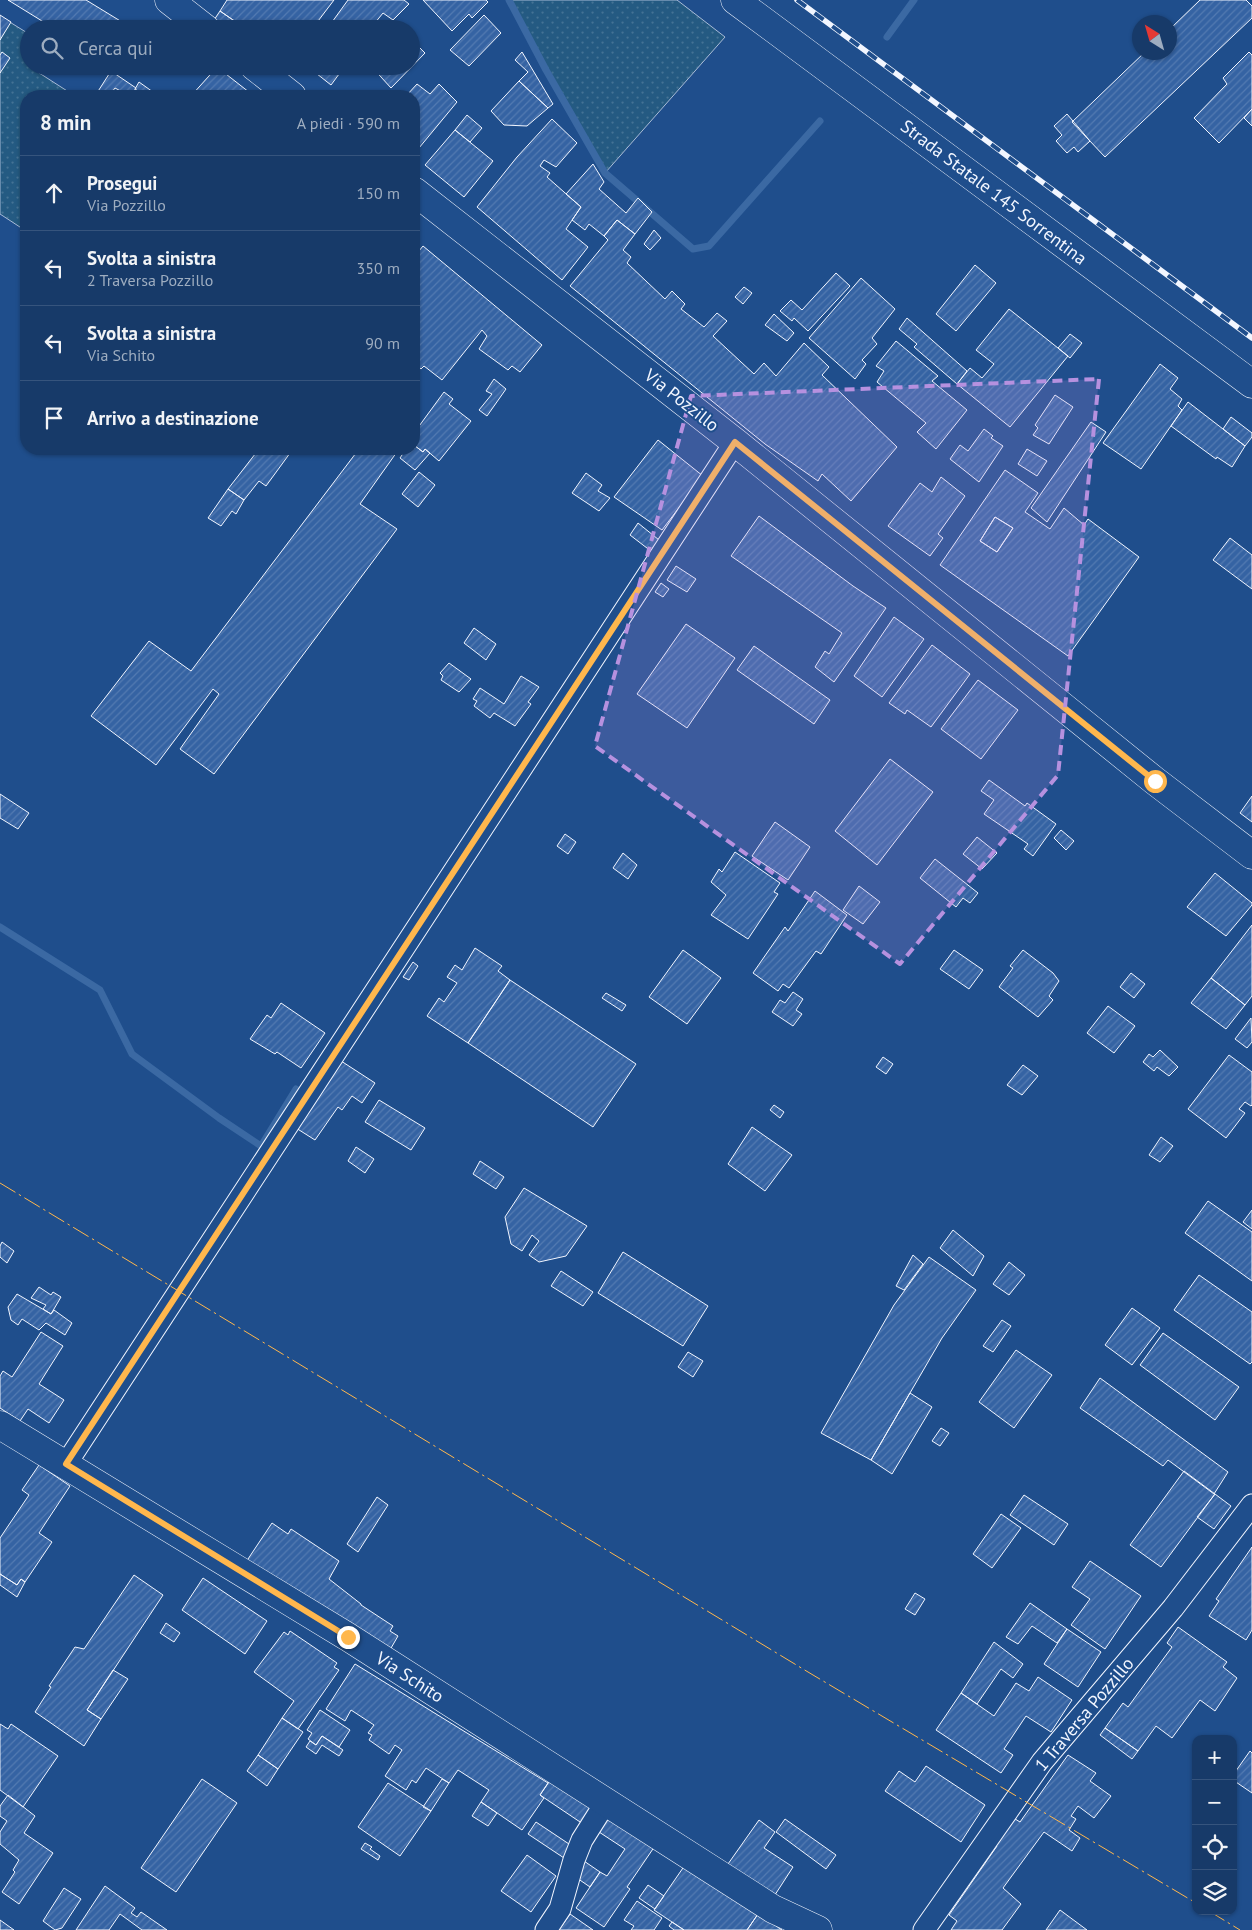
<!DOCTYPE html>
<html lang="it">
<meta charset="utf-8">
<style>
body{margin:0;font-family:"PT Sans",sans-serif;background:#20416f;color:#f1f3f6}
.controls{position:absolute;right:15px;bottom:15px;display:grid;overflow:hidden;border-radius:10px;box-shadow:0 1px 4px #0004}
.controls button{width:45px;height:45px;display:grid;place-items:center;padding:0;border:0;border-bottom:1px solid #36547d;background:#173a69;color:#f1f3f6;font:25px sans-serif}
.compass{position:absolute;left:1132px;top:15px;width:45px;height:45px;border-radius:50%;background:#173a69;box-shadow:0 1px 4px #0004;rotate:323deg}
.stop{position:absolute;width:15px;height:15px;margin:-11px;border:4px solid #ffb74d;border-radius:50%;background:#fff}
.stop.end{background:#ffb74d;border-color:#fff;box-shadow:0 1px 5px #0008}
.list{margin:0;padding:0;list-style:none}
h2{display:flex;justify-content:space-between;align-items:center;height:65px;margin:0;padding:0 20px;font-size:21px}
h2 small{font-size:16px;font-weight:400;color:#9eadc0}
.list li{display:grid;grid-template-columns:32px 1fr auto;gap:15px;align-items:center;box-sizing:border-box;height:75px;padding:0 20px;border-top:1px solid #36547d}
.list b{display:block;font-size:19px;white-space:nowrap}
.list p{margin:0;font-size:16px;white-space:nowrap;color:#9eadc0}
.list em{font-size:16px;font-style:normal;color:#9eadc0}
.icon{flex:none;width:28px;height:28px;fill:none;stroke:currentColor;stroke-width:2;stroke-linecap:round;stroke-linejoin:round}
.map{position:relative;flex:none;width:1252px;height:1930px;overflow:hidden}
.search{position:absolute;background:#173a69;box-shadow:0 1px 4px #0004;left:20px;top:20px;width:400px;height:55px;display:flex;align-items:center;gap:12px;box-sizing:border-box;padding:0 18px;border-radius:28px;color:#9eadc0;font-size:19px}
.panel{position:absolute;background:#173a69;box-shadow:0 1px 4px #0004;left:20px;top:90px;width:400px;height:365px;border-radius:20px}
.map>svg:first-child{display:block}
.grass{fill:url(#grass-dots);stroke:#a8bbd7}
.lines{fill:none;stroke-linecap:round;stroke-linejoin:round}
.stream{stroke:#3b69a3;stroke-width:7}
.building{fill:url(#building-hatch);stroke:#f2f6ff;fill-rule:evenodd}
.street-casing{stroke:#f2f6ff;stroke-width:23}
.secondary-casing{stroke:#f2f6ff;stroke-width:29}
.highway-casing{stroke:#f2f6ff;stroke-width:29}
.street{stroke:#1f4e8c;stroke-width:21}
.secondary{stroke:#1f4e8c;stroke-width:28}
.highway{stroke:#1f4e8c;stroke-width:28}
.rail-casing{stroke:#f2f6ff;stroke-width:5.5}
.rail{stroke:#1f4e8c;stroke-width:4;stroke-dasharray:11;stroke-linecap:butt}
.power{stroke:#ffb74d;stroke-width:1;stroke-dasharray:18 4 2.5 4;stroke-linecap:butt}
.route{stroke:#ffb74d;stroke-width:6}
.marked{fill:#b691df;fill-opacity:0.2;stroke:#b691df;stroke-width:4;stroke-dasharray:10 6;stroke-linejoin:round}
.labels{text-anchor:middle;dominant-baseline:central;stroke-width:4;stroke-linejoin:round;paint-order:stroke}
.street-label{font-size:18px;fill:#f2f6ff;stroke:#1f4e8c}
</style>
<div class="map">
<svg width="1252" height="1930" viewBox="0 0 1252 1930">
<defs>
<pattern id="grass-dots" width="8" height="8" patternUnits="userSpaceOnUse" patternTransform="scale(1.25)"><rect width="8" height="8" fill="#245a82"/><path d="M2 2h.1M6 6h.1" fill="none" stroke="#447295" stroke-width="1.8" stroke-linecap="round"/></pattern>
<pattern id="building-hatch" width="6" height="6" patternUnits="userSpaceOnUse" patternTransform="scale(1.25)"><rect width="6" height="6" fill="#3563a3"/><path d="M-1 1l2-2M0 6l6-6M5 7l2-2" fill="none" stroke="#537ab1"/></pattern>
</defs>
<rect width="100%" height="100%" fill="#1f4e8c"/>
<path class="grass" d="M509,0H677L725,37L605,173L546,70Z
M0,16L29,34V66H34L33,69L75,96H26V231L0,214Z"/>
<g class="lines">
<path class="stream" d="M509,0L546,70L605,173L693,249L709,246L820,121
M887,37L914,0
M0,927L100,990L132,1054L219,1118L261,1146L296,1089"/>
</g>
<path class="building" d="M8,0H86L122,22L118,29H55Z
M227,0H334L312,29H246L220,11Z
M348,0H404L409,4L393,20L383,13L370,29H327Z
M423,0H486L488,2L472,18L469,14L452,31Z
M1200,0H1246L1252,6V18L1105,157L1072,122L1145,52H1170V29Z
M220,11L236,22L232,29H228L214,20Z
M0,15L11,22L0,40Z
M484,15L501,33L469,66L450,50Z
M411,39L425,53L391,88L371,66H411Z
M2,52L10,58L0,73V55Z
M522,52L553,104L548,108L519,81L528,72L515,60Z
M1249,52L1252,55V109L1219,143L1194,118L1227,84L1223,78Z
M307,66H345L331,85Z
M217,67L254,96H191Z
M111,71L136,88L130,96L115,88L109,96H95Z
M519,81L548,108L527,126L504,125L491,111Z
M139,82L153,92L150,96H146L135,89Z
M417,84L430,94L439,84L457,102L414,154V96H406Z
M1252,109V126L1244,118Z
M1067,114L1090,141L1078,152L1074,147L1067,153L1056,141L1062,135L1054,126Z
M467,115L482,128L470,142L455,130Z
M552,119L577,143L556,167L544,160L540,166L550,173L547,177L581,207L566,229L588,247L562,280L477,207L517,157Z
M455,130L493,161L464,197L425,165Z
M593,164L604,182L599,189L626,213L638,198L652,212L635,234L617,220L604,236L589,224L585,230L572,220L581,207L566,194Z
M617,220L635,234L623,250L631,257L627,263L665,299L672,291L685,304L681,309L704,327L717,313L727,321L713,336L754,374L764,363L776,376L804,343L829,367L822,375L897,447L851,501L822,474L818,481L765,444L570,286L608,240L604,236Z
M654,230L661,238L650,250L644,244Z
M423,246L542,345L520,372L512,366L508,370L479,349L487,336L482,330L442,380L424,366L421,369L414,363V336L415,334L414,333V257Z
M975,265L996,283L956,331L936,314Z
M836,273L850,286L808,331L794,318L792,321L780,311L791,300L802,310Z
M861,278L895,309L872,338L877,344L862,360L866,364L855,379L809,338Z
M744,287L752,293L743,304L735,297Z
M1009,309L1068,356L1010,427L957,384L970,368L982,378L994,364L976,350Z
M774,314L794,333L787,341L765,325Z
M907,318L967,371L957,384L914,347L917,344L899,329Z
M1070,334L1082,343L1070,358L1058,348Z
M896,341L938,376L932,381L967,410L936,449L917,432L926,423L877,382L884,371L876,366Z
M1160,364L1178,378L1170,389L1182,399L1178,406L1182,410L1141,469L1103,443Z
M494,379L506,389L487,416L479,410L492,394L486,391Z
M444,392L453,399L449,404L471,421L439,461L425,449L423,452L414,445V433Z
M1055,395L1073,407L1049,444L1033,435L1038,428L1035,425Z
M1188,402L1245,446L1232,467L1217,457L1216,459L1171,426Z
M1231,417L1252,433V437L1245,446L1223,429Z
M1091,422L1106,432L1047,522L1031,508Z
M984,429L993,436L991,438L1003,446L979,482L950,459L960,445L968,451Z
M658,440L703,476L662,530L614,497Z
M414,445L423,452L425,449L430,453L415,470L400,458L406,449H414Z
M259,449H293L266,486L259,481L244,500L228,489Z
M359,449H399L360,504L397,529L214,774L180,749L219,694L213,689L156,765L91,716L149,641L191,671Z
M1027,449L1047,461L1037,476L1018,464Z
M1005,470L1038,493L1025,512L1050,529L1064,508L1084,525L1088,519L1139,557L1068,656L940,565ZM995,517L1013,528L997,552L980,541Z
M419,472L435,485L418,507L402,494Z
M586,473L602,485L598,491L610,498L599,511L572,493Z
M941,477L965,496L938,534L943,538L930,556L888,526L920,483L932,492Z
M228,489L244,500L236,514L232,511L221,526L208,518Z
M759,516L853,586L886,608L834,682L815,667L825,651L829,654L842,633L731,556Z
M995,517L1013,528L997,552L980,541Z
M638,523L664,544L656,555L630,535Z
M1230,538L1252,555V589L1213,560Z
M676,566L696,579L687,592L667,580Z
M661,583L669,589L663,597L655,592Z
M894,617L924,639L882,697L854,676Z
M686,624L735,658L687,728L637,694Z
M474,628L496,644L486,660L464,643Z
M932,645L970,674L931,727L907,710L905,714L889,703Z
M754,646L830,700L814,724L737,670Z
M449,663L471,679L459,692L441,680L443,676L440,673Z
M521,676L539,687L528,702L531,704L515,726L494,713L490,718L474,706L477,701L473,699L480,688L504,704Z
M978,680L1018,710L981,759L941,729Z
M890,759L933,792L877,865L835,831Z
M989,780L1025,806L1027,803L1056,824L1033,856L1024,849L1028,844L984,814L994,800L981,791Z
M0,794L29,813L18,829L0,818Z
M1252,796V822L1240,813Z
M775,822L810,847L788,880L752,856Z
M1061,830L1074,841L1066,850L1054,838Z
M565,834L576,842L568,854L557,846Z
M977,837L997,853L982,869L963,854Z
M735,852L780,883L774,892L778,894L748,939L711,915L726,895L711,882L719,869L722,872Z
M623,853L637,865L628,879L613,868Z
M935,859L978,893L970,903L963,898L956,907L920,878Z
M1215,873L1252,903V905L1226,936L1187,907Z
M859,886L880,902L863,924L843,910Z
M815,891L847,915L821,954L816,951L789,988L783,984L778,991L753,973L785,927L788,931Z
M1252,925V996L1245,1005L1211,978Z
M475,948L502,966L498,971L510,980L468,1043L427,1016L439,998L444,1002L457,983L447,977L455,965L462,970Z
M683,950L721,978L687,1024L649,997Z
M954,950L983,970L969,989L940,969Z
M1023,950L1053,973L1059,981L1049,996L1053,1000L1038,1017L999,987L1013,968L1010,966Z
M413,962L418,966L409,980L403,977Z
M1131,973L1145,984L1134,998L1120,987Z
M1211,978L1245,1005L1226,1029L1191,1003Z
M510,980L636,1064L593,1127L468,1043Z
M793,992L803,999L796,1010L802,1014L793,1026L772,1012L780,1000L785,1003Z
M606,993L626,1005L622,1011L602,998Z
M281,1003L325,1033L301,1068L277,1052L275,1054L250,1039L267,1015L271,1018Z
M1108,1006L1135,1026L1114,1053L1087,1033Z
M1251,1018L1252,1042L1247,1048L1235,1039Z
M1160,1050L1178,1067L1169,1076L1157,1067L1154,1071L1143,1062L1149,1054L1153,1057Z
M1229,1055L1252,1072V1105L1251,1106L1245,1102L1239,1109L1245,1113L1226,1138L1188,1109Z
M883,1057L893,1064L886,1074L876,1067Z
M338,1059L375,1083L362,1103L352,1096L342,1110L338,1107L315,1140L296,1128Z
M1023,1065L1038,1076L1022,1095L1007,1085Z
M379,1100L425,1128L411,1150L365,1122Z
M774,1105L784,1112L780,1118L770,1110Z
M752,1127L792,1155L765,1191L728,1164Z
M1161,1137L1173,1146L1160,1162L1149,1155Z
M356,1147L374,1159L365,1173L348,1161Z
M480,1161L504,1177L496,1189L473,1174Z
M524,1188L587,1226L566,1256L539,1262L529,1255L539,1241L532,1235L522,1251L511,1244L505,1217Z
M1208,1201L1252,1232V1281L1185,1233Z
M1252,1210V1229L1243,1222Z
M953,1230L984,1256L973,1276L940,1248Z
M2,1242L14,1251L7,1263L0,1257V1246Z
M623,1252L708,1306L683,1346L598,1293Z
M913,1255L923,1264L904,1290L896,1286Z
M929,1257L976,1290L942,1338L871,1460L821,1433L894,1305Z
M1009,1262L1025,1275L1009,1295L993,1284Z
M561,1271L593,1292L583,1306L551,1286Z
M1199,1275L1252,1312V1362L1250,1364L1174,1310Z
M39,1287L51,1295L53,1292L61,1297L51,1314L43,1309L46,1305L31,1298Z
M17,1294L51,1314L54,1310L72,1323L65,1335L46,1323L39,1330L22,1319L18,1325L11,1320L8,1307Z
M1132,1308L1160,1328L1132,1365L1105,1345Z
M1002,1320L1011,1326L993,1352L983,1346Z
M41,1332L63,1346L39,1384L64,1400L49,1423L28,1409L20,1421L0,1408V1376L3,1371L12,1377Z
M1163,1333L1239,1387L1215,1420L1140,1365Z
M1016,1350L1052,1375L1014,1428L979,1402Z
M688,1352L703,1361L693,1377L678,1367Z
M1100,1378L1228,1472L1214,1494L1168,1460L1163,1466L1080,1408Z
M910,1393L932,1407L892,1474L871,1460Z
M941,1428L949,1433L940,1446L932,1441Z
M39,1465L70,1486L39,1533L52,1542L25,1582L21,1579L17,1585L0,1574V1538L29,1495L22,1490Z
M1184,1471L1215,1494L1161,1567L1130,1545Z
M1215,1494L1231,1506L1214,1529L1197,1517Z
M1024,1495L1068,1524L1054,1545L1010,1515Z
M377,1497L388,1505L358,1552L347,1544Z
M1001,1514L1021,1528L992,1568L973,1554Z
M272,1523L288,1534L291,1529L339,1561L329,1579L361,1604V1605L393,1626L390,1631L398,1636L387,1655L246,1562Z
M1252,1547V1630L1246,1640L1209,1616L1219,1601L1216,1599Z
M1090,1561L1141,1596L1105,1649L1071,1625L1090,1599L1072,1587Z
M0,1574L17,1585L21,1579L25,1582L17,1597L0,1585Z
M134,1575L163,1595L87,1710L101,1719L84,1746L35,1712L51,1687L49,1686L75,1647L84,1649Z
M203,1578L267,1621L245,1654L182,1610Z
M915,1593L925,1599L915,1615L905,1609Z
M1030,1603L1067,1629L1057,1643L1032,1626L1018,1644L1006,1637Z
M166,1623L180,1633L174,1642L160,1633Z
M1178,1627L1227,1662L1223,1667L1237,1678L1215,1711L1200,1700L1172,1738L1156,1726L1138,1751L1105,1728L1123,1703L1128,1707L1172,1647L1167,1643Z
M1067,1629L1101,1652L1078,1687L1044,1664Z
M290,1631L337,1663L334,1667L339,1670L298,1729L282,1718L294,1701L254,1672L284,1632L288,1635Z
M994,1642L1023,1664L1013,1678L1001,1669L977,1704L961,1693Z
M355,1664L548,1783L540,1795L544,1798L522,1830L481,1802L489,1790L458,1770L449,1783L426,1768L416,1783L412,1780L406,1790L385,1776L402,1750L395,1745L389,1754L369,1740L372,1735L368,1733L374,1725L351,1710L345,1721L326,1709Z
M113,1670L128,1679L101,1719L87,1710Z
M1038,1677L1072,1700L1051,1732L1026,1716L1004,1749L1013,1755L1001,1773L936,1730L961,1693L994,1716L1016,1683L1029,1691Z
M320,1710L350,1730L339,1747L322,1736L316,1745L308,1739L312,1733L307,1730Z
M282,1718L303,1732L278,1769L258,1755Z
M0,1724L8,1729L11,1724L58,1756L23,1807L0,1790Z
M1105,1728L1138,1751L1132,1759L1100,1735Z
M322,1736L343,1750L339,1756L322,1745L316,1754L306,1747L310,1741L316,1745Z
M1250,1751L1252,1753V1793L1233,1780V1775Z
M258,1755L278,1769L267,1786L247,1771Z
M1068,1755L1096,1773L1090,1781L1111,1796L1094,1818L1078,1806L1071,1816L1076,1819L1069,1830L1080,1838L1072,1851L1044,1832L1003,1888L1021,1904L1002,1930H951L957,1921L949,1915L997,1846L993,1843L1012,1817L1020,1822Z
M926,1766L985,1805L961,1842L885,1791L899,1771L915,1782Z
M553,1776L599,1805L586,1826L540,1795Z
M202,1779L237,1803L176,1892L141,1868Z
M442,1779L449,1783L431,1811L423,1807Z
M388,1783L431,1811L400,1856L358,1827Z
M8,1795L35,1816L24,1833L53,1853L19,1904L2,1892L15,1872L13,1870L19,1860L0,1844V1832L7,1821L0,1816V1806Z
M481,1802L497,1813L488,1826L472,1816Z
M612,1812L657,1843L627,1887L630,1889L604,1927L576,1908L600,1872L607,1876L625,1849L599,1832Z
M785,1819L836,1855L826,1869L776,1832Z
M759,1820L775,1832L764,1848L793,1867L771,1901L728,1864Z
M536,1822L572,1846L564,1858L528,1834Z
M365,1843L372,1847L370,1849L380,1856L378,1860L361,1849Z
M527,1855L556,1876L531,1912L501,1891Z
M584,1861L600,1872L590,1887L574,1876Z
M685,1865L758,1914L747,1930H684L654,1910Z
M648,1885L664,1896L655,1909L639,1898Z
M105,1886L135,1908L131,1913L137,1917L141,1912L167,1930H142L120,1914L109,1930H76Z
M64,1888L81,1899L62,1928L55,1930L43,1921Z
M637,1901L662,1918L654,1930H631L634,1926L624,1920Z
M1060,1910L1087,1930H1046Z
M570,1914L593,1930H559Z
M758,1914L782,1930H747Z
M0,1920L14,1930H0Z
M672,1922L684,1930H674L669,1926Z"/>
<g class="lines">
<defs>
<path id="street" d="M66,1464L735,442
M546,1930L560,1909L574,1860L582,1840L606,1802
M924,1930L1042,1762L1173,1608L1252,1505"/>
<path id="secondary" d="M169,0L206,29
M254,66L292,96
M414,191L735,442L1155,781L1252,855
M0,1425L348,1637L773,1909L818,1930"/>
<path id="highway" d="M735,0L1252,384"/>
</defs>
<use href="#street" class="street-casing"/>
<use href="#secondary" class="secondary-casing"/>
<use href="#highway" class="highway-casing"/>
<use href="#street" class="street"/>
<use href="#secondary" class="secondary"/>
<use href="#highway" class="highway"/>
<defs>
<path id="rail" d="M797,0L1252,338"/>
</defs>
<use href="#rail" class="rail-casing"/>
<use href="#rail" class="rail"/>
<path class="power" d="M0,1183L808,1672L1196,1903
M1209,1911L1240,1930"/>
</g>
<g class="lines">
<path class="route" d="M348,1637L66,1464L735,442L1155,781"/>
</g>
<path class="marked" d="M1099,379L1058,775L900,964L595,746L691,396Z"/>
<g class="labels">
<g class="street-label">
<text transform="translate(994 192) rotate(37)">Strada Statale 145 Sorrentina</text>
<text transform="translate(682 400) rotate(38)">Via Pozzillo</text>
<text transform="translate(410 1677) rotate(33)">Via Schito</text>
<text transform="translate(1084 1714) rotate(-50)">1 Traversa Pozzillo</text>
</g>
</g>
</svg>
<div class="controls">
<button>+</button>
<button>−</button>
<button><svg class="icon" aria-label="locate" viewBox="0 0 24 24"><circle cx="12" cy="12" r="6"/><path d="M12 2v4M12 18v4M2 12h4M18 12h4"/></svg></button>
<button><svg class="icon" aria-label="layers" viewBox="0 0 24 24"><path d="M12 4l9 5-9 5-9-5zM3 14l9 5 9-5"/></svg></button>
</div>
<svg class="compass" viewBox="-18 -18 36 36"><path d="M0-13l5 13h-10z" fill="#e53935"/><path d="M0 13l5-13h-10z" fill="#9eadc0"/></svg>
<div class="stop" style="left:1155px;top:781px"></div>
<div class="stop end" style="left:348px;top:1637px"></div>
<div class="search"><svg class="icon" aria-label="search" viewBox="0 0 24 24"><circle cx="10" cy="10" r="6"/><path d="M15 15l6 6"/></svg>Cerca qui</div>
<section class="panel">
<h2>8 min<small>A piedi · 590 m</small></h2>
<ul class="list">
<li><svg class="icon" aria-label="ahead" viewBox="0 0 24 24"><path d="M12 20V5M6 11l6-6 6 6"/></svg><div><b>Prosegui</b><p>Via Pozzillo</p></div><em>150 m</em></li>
<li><svg class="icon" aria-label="left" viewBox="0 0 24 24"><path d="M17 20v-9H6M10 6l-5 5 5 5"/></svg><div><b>Svolta a sinistra</b><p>2 Traversa Pozzillo</p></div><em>350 m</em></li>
<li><svg class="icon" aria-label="left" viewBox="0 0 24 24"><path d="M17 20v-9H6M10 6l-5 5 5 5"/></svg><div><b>Svolta a sinistra</b><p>Via Schito</p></div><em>90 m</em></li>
<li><svg class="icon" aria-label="arrive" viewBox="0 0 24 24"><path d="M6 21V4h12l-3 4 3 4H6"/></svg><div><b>Arrivo a destinazione</b></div></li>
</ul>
</section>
</div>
